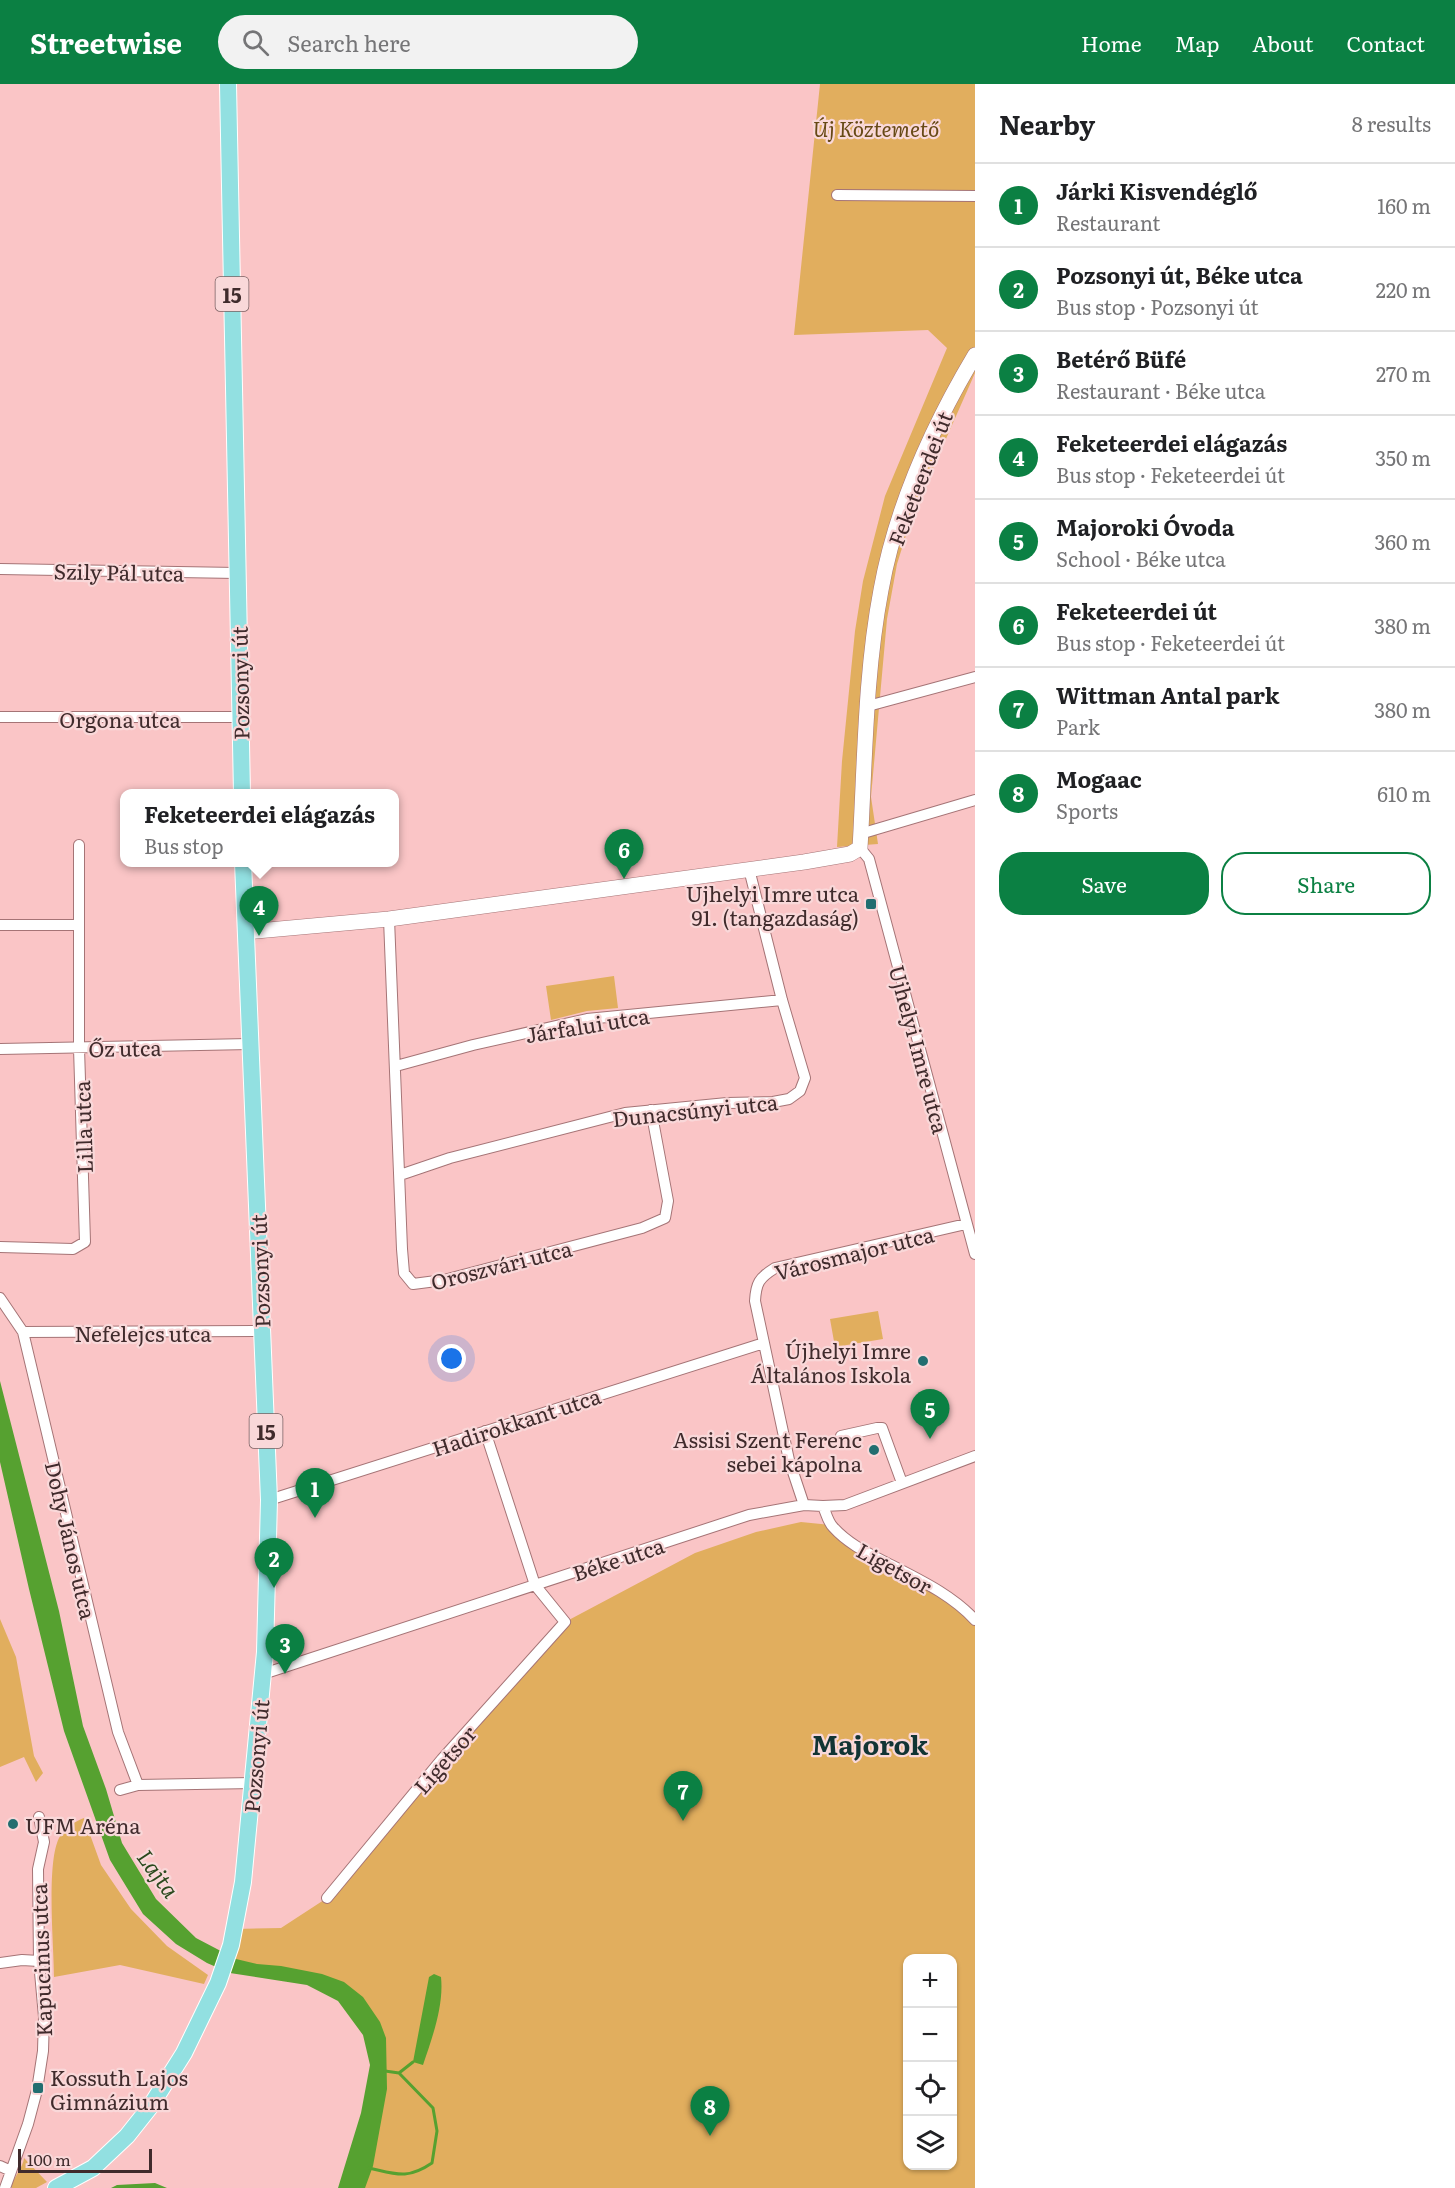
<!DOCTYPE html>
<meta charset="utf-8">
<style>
body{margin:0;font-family:Literata,serif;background:#f2f2f2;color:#202124}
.controls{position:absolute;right:18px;bottom:18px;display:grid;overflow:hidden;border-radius:12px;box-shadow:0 2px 4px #0004}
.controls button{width:54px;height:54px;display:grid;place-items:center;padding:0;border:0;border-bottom:2px solid #e0e0e0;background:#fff;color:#202124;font:30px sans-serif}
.scale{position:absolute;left:18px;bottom:15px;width:134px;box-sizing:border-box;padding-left:6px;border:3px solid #402b2c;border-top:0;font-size:16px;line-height:21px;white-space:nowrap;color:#402b2c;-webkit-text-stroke:4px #f9d8d9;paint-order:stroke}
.you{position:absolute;left:452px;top:1275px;width:21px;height:21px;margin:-15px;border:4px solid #fff;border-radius:50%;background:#1a73e8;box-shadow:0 0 0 9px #1a73e833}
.badge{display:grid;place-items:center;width:39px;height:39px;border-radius:50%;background:#0b8043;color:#fff;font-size:20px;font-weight:700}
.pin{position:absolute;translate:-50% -50px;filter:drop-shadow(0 2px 3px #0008)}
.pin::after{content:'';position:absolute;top:32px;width:21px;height:18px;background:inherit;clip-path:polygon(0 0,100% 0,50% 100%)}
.popup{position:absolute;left:120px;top:705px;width:279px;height:78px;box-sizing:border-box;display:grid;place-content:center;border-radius:12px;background:#fff;filter:drop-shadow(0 2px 4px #0005);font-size:20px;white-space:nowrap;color:#757577}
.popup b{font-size:22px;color:#202124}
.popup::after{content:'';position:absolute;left:50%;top:100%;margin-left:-12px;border:12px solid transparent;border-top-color:#fff}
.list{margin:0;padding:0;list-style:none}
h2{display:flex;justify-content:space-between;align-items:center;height:78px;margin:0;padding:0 24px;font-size:26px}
h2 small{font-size:20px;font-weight:400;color:#757577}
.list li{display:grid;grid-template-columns:39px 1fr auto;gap:18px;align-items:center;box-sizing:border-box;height:84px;padding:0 24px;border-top:2px solid #e0e0e0}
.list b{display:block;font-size:22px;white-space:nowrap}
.list p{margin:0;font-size:20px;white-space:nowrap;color:#757577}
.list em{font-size:20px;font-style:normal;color:#757577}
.actions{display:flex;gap:12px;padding:18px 24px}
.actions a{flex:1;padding:14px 0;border:2px solid #0b8043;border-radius:24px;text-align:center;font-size:21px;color:#0b8043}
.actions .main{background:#0b8043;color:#fff}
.icon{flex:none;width:33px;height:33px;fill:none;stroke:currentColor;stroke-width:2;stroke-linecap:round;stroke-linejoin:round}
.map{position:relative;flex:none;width:975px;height:2104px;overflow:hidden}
header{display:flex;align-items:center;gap:36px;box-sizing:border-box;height:84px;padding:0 30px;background:#0b8043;color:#fff}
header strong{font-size:28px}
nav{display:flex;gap:33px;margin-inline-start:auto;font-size:21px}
.search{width:420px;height:54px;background:#f2f2f2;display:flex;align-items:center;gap:15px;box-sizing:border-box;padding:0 21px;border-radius:33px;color:#757577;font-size:22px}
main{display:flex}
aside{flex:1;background:#fff}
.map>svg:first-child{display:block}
.green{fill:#e1ae5e;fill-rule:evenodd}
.water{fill:#56a130}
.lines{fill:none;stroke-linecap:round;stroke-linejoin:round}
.stream{stroke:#56a130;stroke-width:3}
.minor-casing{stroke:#a57476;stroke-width:12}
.secondary-casing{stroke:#a57476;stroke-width:16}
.primary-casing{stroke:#fff;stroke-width:18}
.minor{stroke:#fff;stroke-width:10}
.secondary{stroke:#fff;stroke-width:15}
.primary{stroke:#92e0e1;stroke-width:16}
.poi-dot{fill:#226e70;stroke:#f9d8d9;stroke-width:2}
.labels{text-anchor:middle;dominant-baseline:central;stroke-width:4.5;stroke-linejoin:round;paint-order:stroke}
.shield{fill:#f9d8d9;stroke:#785f60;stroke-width:1.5}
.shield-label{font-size:20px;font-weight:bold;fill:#402b2c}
.park-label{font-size:21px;font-style:italic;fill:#674915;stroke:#f9d8d9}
.street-label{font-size:21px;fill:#402b2c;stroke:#f9d8d9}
.poi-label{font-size:21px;fill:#402b2c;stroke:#f9d8d9;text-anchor:end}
.water-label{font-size:22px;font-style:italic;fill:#2a491d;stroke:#f9d8d9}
.district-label{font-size:27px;font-weight:bold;fill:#113434;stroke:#f9d8d9}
</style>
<header>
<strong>Streetwise</strong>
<div class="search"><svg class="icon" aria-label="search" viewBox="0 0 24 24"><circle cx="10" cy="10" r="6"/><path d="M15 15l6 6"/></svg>Search here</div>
<nav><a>Home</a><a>Map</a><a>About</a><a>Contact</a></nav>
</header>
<main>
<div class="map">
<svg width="975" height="2104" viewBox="0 0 975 2104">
<rect width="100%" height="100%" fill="#fac5c6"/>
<path class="green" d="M820,0H975V289L912,432L897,480L887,535L871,713L878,760L837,763L842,677L855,547L863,497L885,412L947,264L928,246L794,251Z
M614,892L618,924L587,927L551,936L546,902Z
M878,1227L883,1255L835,1263L830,1235Z
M801,1438L831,1441L975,1536V2104H347L367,2040L372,1960L355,1920L318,1899L225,1875L235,1845L281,1844L327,1814L565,1538L695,1469L756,1448ZM908,1874H952V2082H908Z
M0,1535L16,1573L34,1672L43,1689L36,1698L24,1673L0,1683Z
M84,1734L101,1781L131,1825L167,1862L208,1891L204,1900L120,1881L54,1893C54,1862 46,1780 59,1754C64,1744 74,1738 84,1734Z
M24,2074L47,2098L36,2104H12L11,2102C15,2092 23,2083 24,2074Z"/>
<path class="water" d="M0,1297L59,1527L83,1642L106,1705L122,1759L156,1815L196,1854L236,1875L257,1880L281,1882L322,1890L344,1898L363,1913L380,1938L386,1954L387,2005L373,2082L365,2104H338L361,2029L370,1981L363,1951L338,1917L307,1901L230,1889L207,1879L176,1860L143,1830L110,1776L64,1647L29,1505L0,1378Z
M434,1890L441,1893C444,1922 432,1954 423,1981L413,1978L429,1893Z
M155,2099L167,2104H111L117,2101Z"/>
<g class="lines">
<path class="stream" d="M399,1989L413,1978
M369,2084C396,2090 407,2096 432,2079L437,2047L433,2024L399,1989L385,1987"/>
<defs>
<path id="minor" d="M837,111L975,112
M0,485L237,489
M868,622L975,593
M0,633H240
M860,750L975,716
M860,764L869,775L975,1170
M389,835L402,1165L404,1189L413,1200L444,1196L642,1144L665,1134L668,1117L651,1026
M0,841H78
M0,965L250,960
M396,982L473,961L587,935L782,916
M400,1091L450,1074L625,1029L727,1019L773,1018L789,1015L800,1007L805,994L782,916L749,785
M0,1163L73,1165L85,1158L79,964V761
M0,1214L23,1248L118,1648L138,1701
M23,1248L262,1247
M841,1352L877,1344H882L902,1399
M269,1416L764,1259
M804,1421L789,1376L755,1217C756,1199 759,1194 775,1184L966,1140
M823,1422C826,1429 828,1438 833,1443C849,1461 870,1470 891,1481C920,1496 952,1511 975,1536
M263,1590L749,1431L804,1421L823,1422L845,1421L975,1372
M120,1706L138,1701L253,1699
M327,1814L442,1675L565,1538L535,1501L485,1347
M0,1879L22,1876L39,1877
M0,2082L11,2087
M5,2104L28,2040L37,2006L43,1967L44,1933L39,1877L38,1785L44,1758L39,1733"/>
<path id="secondary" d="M245,848L389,835L804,778L850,770L860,764C865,678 865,590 881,506C896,423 932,343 975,271"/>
<path id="primary" d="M228,0L242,710
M56,2104L93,2084L127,2052L150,2023L184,1969L218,1899L231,1861L243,1798L265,1568L269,1416L243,778"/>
</defs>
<use href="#minor" class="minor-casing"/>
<use href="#secondary" class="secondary-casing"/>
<use href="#primary" class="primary-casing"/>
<use href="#minor" class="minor"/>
<use href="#secondary" class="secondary"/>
<use href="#primary" class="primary"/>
</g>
<g class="poi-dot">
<rect x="865" y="814" width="12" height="12" rx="3"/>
<circle cx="923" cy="1277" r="6"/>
<circle cx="874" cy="1366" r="6"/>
<circle cx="13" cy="1740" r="6"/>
<rect x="32" y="1998" width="12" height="12" rx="3"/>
</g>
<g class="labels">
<g class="shield">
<rect x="215.5" y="193" width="33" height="34" rx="4.5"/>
<rect x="249.5" y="1330" width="33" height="34" rx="4.5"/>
</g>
<g class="shield-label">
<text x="232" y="210">15</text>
<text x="266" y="1347">15</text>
</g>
<g class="park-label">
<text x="876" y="43">Új Köztemető</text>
</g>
<g class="street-label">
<text transform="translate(919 394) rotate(-69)">Feketeerdei út</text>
<text transform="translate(119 487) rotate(1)">Szily Pál utca</text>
<text transform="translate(239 599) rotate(-91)">Pozsonyi út</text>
<text x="120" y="634">Orgona utca</text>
<text transform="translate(587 940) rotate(-9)">Járfalui utca</text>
<text transform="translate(125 963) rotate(-1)">Őz utca</text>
<text transform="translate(920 965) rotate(75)">Ujhelyi Imre utca</text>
<text transform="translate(695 1025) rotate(-6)">Dunacsúnyi utca</text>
<text transform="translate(82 1043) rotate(-92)">Lilla utca</text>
<text transform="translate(854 1168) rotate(-14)">Városmajor utca</text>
<text transform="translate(501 1180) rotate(-14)">Oroszvári utca</text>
<text transform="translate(259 1187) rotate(-92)">Pozsonyi út</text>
<text x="143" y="1248">Nefelejcs utca</text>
<text transform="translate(516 1337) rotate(-18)">Hadirokkant utca</text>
<text transform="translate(72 1456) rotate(77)">Dohy János utca</text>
<text transform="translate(618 1474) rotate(-18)">Béke utca</text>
<text transform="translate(895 1483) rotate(29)">Ligetsor</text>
<text transform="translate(255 1672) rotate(-85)">Pozsonyi út</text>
<text transform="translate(444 1675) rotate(-49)">Ligetsor</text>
<text transform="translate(40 1876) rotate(-92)">Kapucinus utca</text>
</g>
<g class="poi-label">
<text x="859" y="808">Ujhelyi Imre utca<tspan x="859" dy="24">91. (tangazdaság)</tspan></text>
<text x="911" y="1265">Újhelyi Imre<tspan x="911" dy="24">Általános Iskola</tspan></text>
<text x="862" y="1354">Assisi Szent Ferenc<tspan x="862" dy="24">sebei kápolna</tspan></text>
<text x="25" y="1740" text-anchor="start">UFM Aréna</text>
<text x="50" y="1992" text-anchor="start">Kossuth Lajos<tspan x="50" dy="24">Gimnázium</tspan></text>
</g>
<g class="water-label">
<text transform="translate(159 1789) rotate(54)">Lajta</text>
</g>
<g class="district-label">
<text x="870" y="1659">Majorok</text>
</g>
</g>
</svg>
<div class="controls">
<button>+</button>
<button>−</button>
<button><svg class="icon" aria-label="locate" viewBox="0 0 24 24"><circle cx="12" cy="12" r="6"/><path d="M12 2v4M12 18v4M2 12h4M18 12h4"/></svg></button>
<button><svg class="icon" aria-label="layers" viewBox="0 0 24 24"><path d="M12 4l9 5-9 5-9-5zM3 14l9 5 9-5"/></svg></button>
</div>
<div class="scale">100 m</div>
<div class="you"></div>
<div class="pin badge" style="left:315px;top:1434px">1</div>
<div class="pin badge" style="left:274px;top:1504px">2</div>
<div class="pin badge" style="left:285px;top:1590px">3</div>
<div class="pin badge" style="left:259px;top:852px">4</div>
<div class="popup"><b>Feketeerdei elágazás</b>Bus stop</div>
<div class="pin badge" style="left:930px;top:1355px">5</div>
<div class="pin badge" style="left:624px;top:795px">6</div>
<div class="pin badge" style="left:683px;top:1737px">7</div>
<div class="pin badge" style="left:710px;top:2052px">8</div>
</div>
<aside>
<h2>Nearby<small>8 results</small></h2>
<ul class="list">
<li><span class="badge">1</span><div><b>Járki Kisvendéglő</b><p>Restaurant</p></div><em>160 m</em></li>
<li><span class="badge">2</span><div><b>Pozsonyi út, Béke utca</b><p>Bus stop · Pozsonyi út</p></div><em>220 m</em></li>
<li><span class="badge">3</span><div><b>Betérő Büfé</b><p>Restaurant · Béke utca</p></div><em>270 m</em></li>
<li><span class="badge">4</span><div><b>Feketeerdei elágazás</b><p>Bus stop · Feketeerdei út</p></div><em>350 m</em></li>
<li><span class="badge">5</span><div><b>Majoroki Óvoda</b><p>School · Béke utca</p></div><em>360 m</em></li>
<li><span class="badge">6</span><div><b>Feketeerdei út</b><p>Bus stop · Feketeerdei út</p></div><em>380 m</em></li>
<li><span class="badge">7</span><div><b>Wittman Antal park</b><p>Park</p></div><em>380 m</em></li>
<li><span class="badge">8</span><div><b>Mogaac</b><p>Sports</p></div><em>610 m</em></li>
</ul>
<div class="actions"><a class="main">Save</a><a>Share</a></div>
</aside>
</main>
